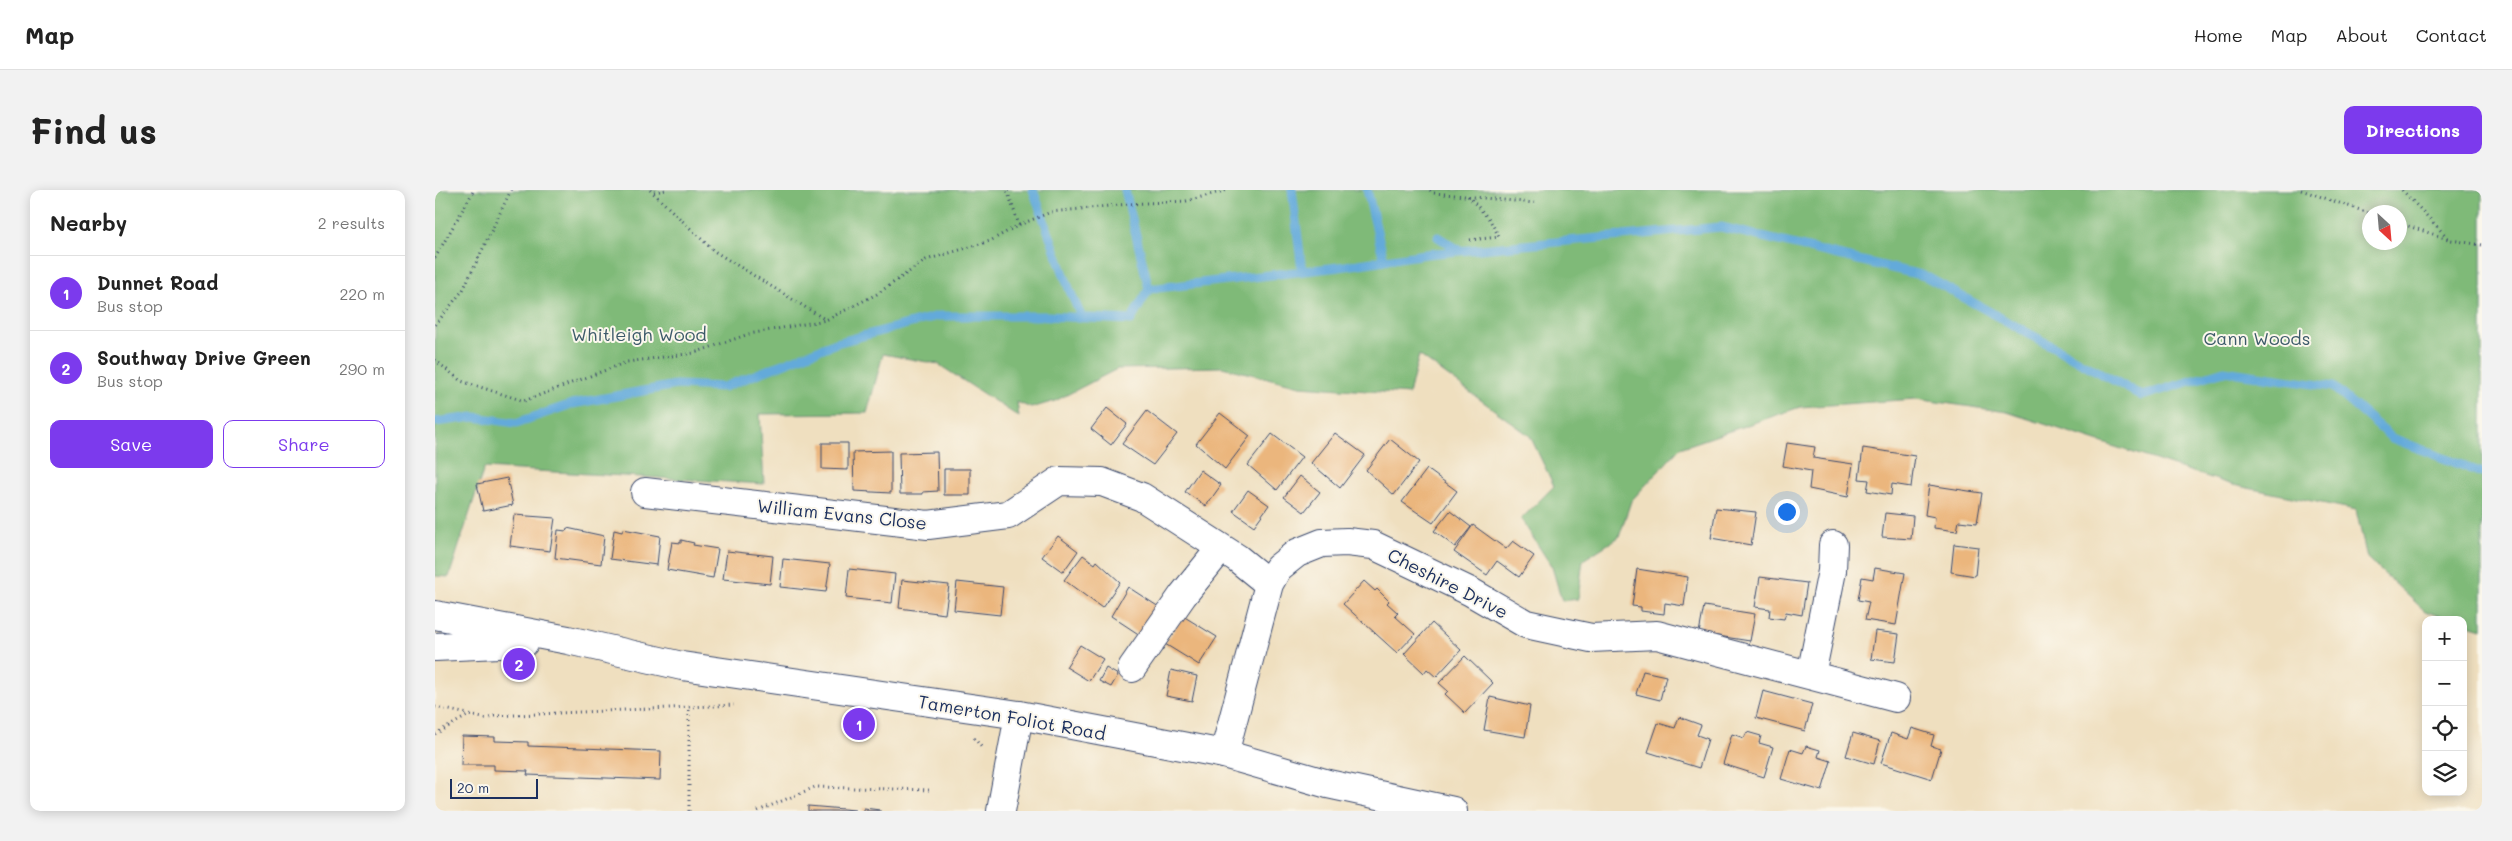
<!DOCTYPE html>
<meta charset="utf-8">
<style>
body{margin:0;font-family:Mali,sans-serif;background:#f2f2f2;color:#222}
.controls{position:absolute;right:15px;bottom:15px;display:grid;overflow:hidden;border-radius:10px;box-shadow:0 2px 12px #0003}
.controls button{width:45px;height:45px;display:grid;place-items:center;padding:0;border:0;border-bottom:1px solid #e0e0e0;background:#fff;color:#222;font:25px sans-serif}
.compass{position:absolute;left:1927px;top:15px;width:45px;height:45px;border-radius:50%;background:#fff;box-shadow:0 2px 12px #0003;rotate:154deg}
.scale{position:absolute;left:15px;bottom:12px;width:88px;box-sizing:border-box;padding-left:5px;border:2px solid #1b2f5e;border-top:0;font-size:14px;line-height:18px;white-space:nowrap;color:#1b2f5e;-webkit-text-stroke:4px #fbf7ec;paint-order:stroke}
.you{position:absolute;left:1351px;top:321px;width:18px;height:18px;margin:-12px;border:4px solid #fff;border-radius:50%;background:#1a73e8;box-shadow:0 0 0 8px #1a73e833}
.badge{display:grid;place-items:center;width:32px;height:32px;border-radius:50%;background:#7c3aed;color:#fff;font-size:16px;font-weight:700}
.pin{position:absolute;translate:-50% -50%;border:2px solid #fff;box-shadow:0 1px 5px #0006}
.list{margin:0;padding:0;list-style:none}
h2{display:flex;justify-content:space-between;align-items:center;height:65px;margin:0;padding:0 20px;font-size:21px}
h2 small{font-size:16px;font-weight:400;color:#767676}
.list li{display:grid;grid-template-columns:32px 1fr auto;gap:15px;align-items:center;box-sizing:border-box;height:75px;padding:0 20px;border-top:1px solid #e0e0e0}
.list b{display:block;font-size:19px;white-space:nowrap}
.list p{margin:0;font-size:16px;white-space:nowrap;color:#767676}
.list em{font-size:16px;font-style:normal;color:#767676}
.actions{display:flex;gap:10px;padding:15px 20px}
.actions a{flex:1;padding:11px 0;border:1px solid #7c3aed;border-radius:10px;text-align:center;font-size:18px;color:#7c3aed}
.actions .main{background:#7c3aed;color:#fff}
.icon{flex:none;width:28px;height:28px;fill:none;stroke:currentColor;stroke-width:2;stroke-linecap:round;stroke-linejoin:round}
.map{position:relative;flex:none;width:2047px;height:621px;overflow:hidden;border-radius:10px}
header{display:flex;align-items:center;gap:30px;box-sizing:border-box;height:70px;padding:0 25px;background:#fff;border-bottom:1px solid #e0e0e0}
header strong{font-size:24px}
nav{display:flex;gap:28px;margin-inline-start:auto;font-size:18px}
.intro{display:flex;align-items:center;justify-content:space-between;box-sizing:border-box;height:120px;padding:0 30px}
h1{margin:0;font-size:35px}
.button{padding:12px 22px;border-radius:10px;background:#7c3aed;color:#fff;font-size:18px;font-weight:700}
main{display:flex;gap:30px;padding:0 30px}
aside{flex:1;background:#fff;border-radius:10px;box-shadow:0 2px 12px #0003}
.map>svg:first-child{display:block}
.forest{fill:#7fba78;stroke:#4d746b;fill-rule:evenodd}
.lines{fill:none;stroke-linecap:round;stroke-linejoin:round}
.stream{stroke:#64aada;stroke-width:9}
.building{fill:#ebb67d}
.minor-casing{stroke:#3b496d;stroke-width:30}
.tertiary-casing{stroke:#3b496d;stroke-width:30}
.secondary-casing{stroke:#3b496d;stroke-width:30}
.path{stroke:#3b496d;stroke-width:3;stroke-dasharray:1 4;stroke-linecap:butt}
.minor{stroke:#fff;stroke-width:28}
.tertiary{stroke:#fff;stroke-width:28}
.secondary{stroke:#fff;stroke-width:28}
.labels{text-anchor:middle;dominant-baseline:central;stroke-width:4;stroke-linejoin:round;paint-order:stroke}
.park-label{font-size:18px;fill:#3c5a6a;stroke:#fbf7ec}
.street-label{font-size:18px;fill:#1b2f5e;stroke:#fbf7ec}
</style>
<header>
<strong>Map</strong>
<nav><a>Home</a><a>Map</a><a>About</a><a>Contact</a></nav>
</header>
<div class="intro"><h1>Find us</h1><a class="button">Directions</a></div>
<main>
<aside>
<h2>Nearby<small>2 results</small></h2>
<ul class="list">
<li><span class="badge">1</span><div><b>Dunnet Road</b><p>Bus stop</p></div><em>220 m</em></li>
<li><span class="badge">2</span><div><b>Southway Drive Green</b><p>Bus stop</p></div><em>290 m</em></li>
</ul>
<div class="actions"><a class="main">Save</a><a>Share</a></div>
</aside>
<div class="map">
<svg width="2047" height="621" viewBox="0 0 2047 621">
<rect width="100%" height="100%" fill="#fbf7ec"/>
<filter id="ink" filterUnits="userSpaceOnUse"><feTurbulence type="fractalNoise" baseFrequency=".02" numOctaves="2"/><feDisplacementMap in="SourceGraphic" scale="10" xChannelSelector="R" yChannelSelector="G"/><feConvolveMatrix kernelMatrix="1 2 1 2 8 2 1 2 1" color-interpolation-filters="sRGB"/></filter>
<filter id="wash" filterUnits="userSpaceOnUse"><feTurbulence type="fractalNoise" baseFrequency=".0096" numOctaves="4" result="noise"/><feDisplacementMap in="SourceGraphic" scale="20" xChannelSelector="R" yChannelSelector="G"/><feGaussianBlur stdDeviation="1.12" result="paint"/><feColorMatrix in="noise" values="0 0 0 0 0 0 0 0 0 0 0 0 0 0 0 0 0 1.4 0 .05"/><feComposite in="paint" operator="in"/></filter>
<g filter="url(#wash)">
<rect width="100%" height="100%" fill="#efdfbf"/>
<path class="forest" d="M0,0H2047V439L2028,433V430H2017L1990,421L1932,368L1921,320L1798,295L1572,222L1481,209L1365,217L1245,258L1196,311L1184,347L1148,370L1143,409L1127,411L1117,377L1086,329L1119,296L1095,246L984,165L974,204L865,196L787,177L682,179L620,211L596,218L582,212L584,227L503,174L448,164L432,223L325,224L329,294L49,278L14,387L0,386ZM1934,22H1964V52H1934Z"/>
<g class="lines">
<path class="stream" d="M598,0L635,101L647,128
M690,0L714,99
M857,0L867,80
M932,0L949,70
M1003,47L1025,61
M0,232L39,227L81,233L137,214L241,195L289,197L401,153L503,126H612L696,130L714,99L904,77L991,64L1286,37L1490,86L1707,206L1789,181L1898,197L1957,248L2047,283"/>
</g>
<g id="blocks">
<path class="building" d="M672,218L692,234L676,255L656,239Z
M712,221L742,244L718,275L687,254Z
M785,223L815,246L790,279L761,254Z
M900,243L930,265L905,298L876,273Z
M837,244L867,267L842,300L813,275Z
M955,249L984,272L959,305L931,280Z
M387,253H413V280L387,279Z
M1352,253L1380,257L1378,268L1418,274L1413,307L1374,299L1376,281L1348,276Z
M1428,258L1480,266L1476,297L1457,294L1456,305L1432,301L1434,290L1424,289Z
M456,261V303L419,301L418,262Z
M502,262L503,301L488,302V304H465L464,263Z
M509,279H535V305H509Z
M992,279L1022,301L998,333L967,312Z
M765,280L786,295L771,316L750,302Z
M865,286L885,302L869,322L849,307Z
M72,288L78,315L48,321L42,294Z
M1494,295L1547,303L1542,333L1524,331L1522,341L1499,338L1500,327L1490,325Z
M813,300L834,315L819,336L798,321Z
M1281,318L1321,322L1316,355L1276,348Z
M1015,321L1036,337L1020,357L999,341Z
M1450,323L1478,326L1476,349L1447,347Z
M79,325L120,328L115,361L75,356Z
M1038,335L1071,359L1078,351L1099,366L1084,387L1062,371L1052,385L1019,362Z
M132,338L169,346L166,374L120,368L123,340L131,341Z
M188,339L225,346L222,375L175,369L179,340L187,342Z
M623,346L643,361L628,382L607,367Z
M246,350L259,353L258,355L283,359L278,388L232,380L237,352L246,353Z
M1519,354L1543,357L1540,386L1516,382Z
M292,361L338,366L335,394L288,389Z
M648,365L660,374L662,371L685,392L667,418L629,390Z
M348,369L395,374L391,402L345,397Z
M1440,378L1470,383L1461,435L1430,430L1434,412L1423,410L1427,387L1438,389Z
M414,379L460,384L457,413L411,408Z
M1202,379L1253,387L1249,416L1230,413L1229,424L1206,421V417L1197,416Z
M1325,387L1372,393L1367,425L1351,422L1349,429L1334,427L1335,419L1320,417Z
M467,390L514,395L510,424L464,418Z
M929,391L940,401L942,399L954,411L952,413L963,423L960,426L980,444L962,463L908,414Z
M522,392L568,397L565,425L519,420Z
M693,397L727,419L708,447L676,426Z
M1269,416L1320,424L1315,451L1264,443Z
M748,426L782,447L764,475L730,454Z
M997,433L1026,460L1001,487L992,479L989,483L969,464Z
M1440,441L1464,444L1460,472L1436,469Z
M645,455L668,469L654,491L631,477Z
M1030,466L1058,493L1030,523L1010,504L1013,501L1004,493Z
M671,478L683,485L676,497L664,491Z
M736,480L762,486L757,511L731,506Z
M1208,481L1231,486L1225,510L1201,504Z
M1328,501L1377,514L1370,541L1321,528Z
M1055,507L1095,516L1090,547L1049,540Z
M1244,527L1266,535L1262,545L1273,549L1264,578L1213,562L1223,533L1240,538Z
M1477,538L1499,545L1496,556L1506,559L1497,589L1446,573L1456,543L1473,549Z
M1312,542L1326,546L1324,553L1338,557L1329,587L1288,574L1297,544L1309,548Z
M1418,543L1445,551L1439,574L1411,566Z
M27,546L60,547V551L93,552V556L226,561L225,590L92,585L93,581L59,580V575H26Z
M1371,556L1385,560L1383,567L1396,571L1387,601L1346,589L1355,559L1368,563Z
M373,616L420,620V621H373Z
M429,618L445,620V621H429Z"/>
</g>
</g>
<g filter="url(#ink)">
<use href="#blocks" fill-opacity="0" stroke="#3b496d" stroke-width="1"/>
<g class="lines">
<defs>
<path id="minor" d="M210,302L493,335L573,325L624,291L667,292L707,307L802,368L834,394
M697,478L748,405L786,358
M1376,485L1397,381L1398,355
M789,564L834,394L843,378L862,363L887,353L912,352L938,355L1036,402L1091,434L1156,448L1222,445L1461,508"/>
<path id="tertiary" d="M566,621L584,525"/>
<path id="secondary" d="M0,425L133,450L247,476L584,525L789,564L893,594L1018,621
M0,457L89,453"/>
</defs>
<use href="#minor" class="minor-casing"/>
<use href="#tertiary" class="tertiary-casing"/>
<use href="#secondary" class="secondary-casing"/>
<path class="path" d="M215,0L279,61L391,130
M995,0L999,3L1099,13
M1866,0L1934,23
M1967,0L2015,50
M219,2L231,0
M1033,6L1055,30L1064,47L1034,50
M1964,33L2016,50L2047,55
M584,35L616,22L694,14L751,11L793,0
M0,68L39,0
M0,135L28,100L76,0
M0,170L26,191L89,211L192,172L259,163L314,144L391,130L442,104L491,70L555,51L584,35L572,0
M0,517L33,524
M0,544L34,525L52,529L59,526L299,515
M539,548L548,559
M254,621V516
M323,621L380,597L494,600"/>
<use href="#minor" class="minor"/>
<use href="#tertiary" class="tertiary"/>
<use href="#secondary" class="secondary"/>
</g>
</g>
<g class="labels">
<g class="park-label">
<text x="204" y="144">Whitleigh Wood</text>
<text x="1822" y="148">Cann Woods</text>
</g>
<g class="street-label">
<text transform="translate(407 324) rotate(6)">William Evans Close</text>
<text transform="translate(1013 393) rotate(27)">Cheshire Drive</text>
<text transform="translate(577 527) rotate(10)">Tamerton Foliot Road</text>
</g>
</g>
</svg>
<div class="controls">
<button>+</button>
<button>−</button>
<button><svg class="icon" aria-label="locate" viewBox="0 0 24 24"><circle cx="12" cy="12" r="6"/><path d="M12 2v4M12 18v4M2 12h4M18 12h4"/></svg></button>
<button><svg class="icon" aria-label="layers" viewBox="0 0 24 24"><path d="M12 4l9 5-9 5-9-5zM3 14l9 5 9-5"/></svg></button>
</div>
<svg class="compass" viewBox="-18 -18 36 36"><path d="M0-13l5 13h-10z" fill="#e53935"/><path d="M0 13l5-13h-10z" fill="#767676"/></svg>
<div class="scale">20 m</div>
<div class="you"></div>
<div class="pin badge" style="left:424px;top:534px">1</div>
<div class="pin badge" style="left:84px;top:474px">2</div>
</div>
</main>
